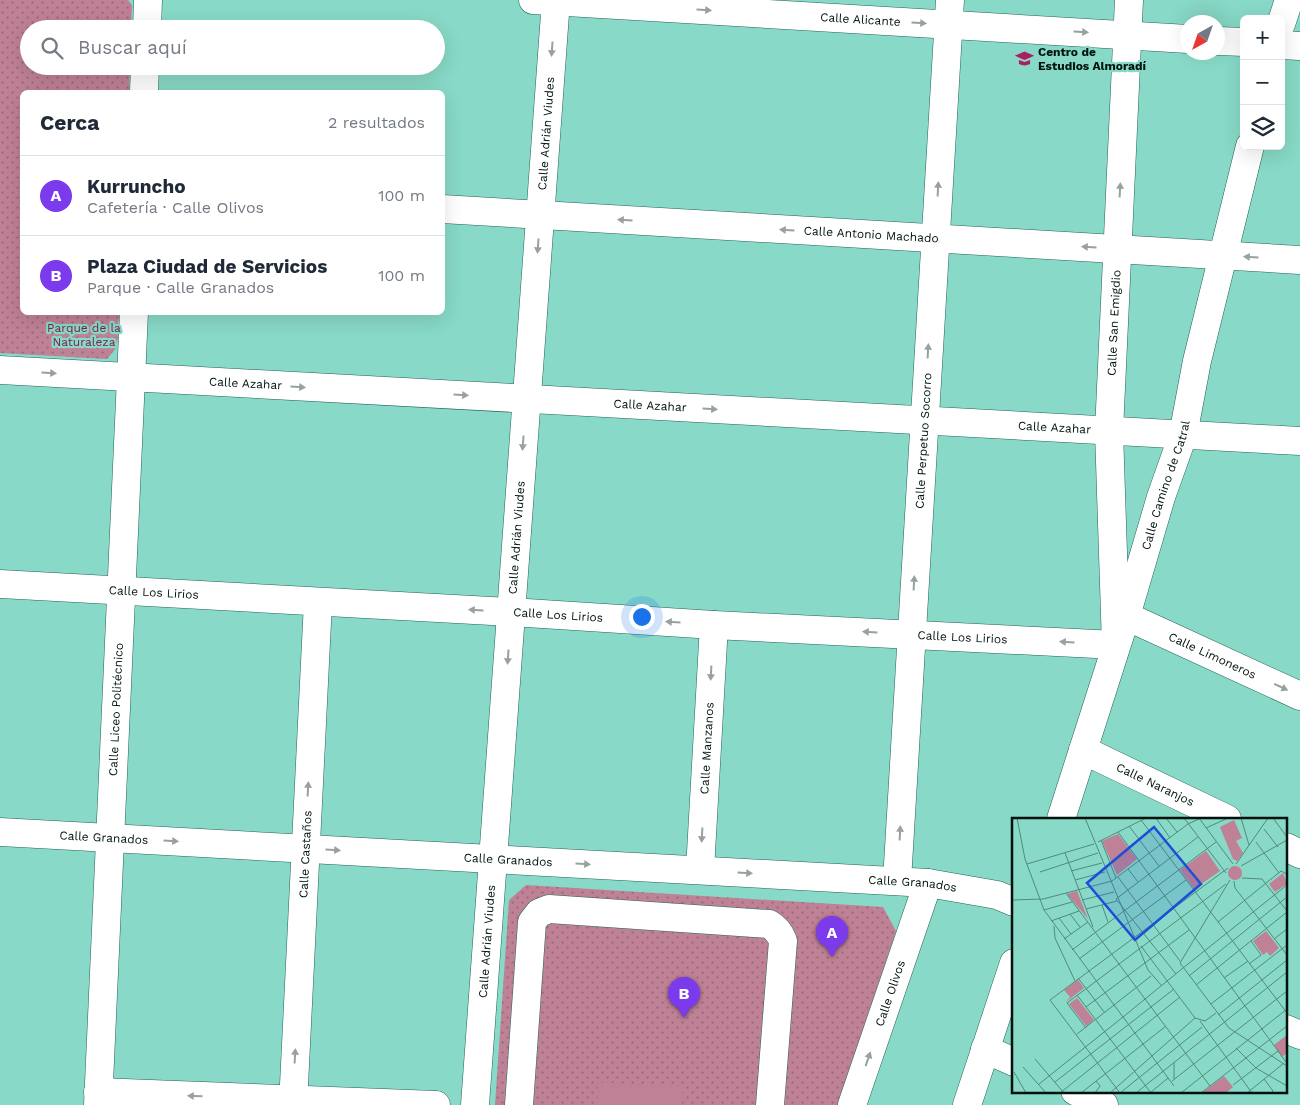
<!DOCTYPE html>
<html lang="es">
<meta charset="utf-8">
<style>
body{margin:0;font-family:"Work Sans",sans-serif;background:#f2f2f3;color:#1f2937}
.controls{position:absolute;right:15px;top:15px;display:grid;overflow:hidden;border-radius:8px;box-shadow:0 5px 20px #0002}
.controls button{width:45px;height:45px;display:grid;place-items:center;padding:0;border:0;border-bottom:1px solid #e0e1e3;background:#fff;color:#1f2937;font:25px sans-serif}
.compass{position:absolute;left:1180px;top:15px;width:45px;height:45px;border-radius:50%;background:#fff;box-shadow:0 5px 20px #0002;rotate:220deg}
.you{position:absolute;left:641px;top:616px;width:18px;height:18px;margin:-12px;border:4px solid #fff;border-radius:50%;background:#1a73e8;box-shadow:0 0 0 8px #1a73e833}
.badge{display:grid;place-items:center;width:32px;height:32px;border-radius:50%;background:#7c3aed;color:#fff;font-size:16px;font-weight:700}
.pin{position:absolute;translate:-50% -41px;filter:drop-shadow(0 1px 2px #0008)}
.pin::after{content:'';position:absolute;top:26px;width:18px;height:15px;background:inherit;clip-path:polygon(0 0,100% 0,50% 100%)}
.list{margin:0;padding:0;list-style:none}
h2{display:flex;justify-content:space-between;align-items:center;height:65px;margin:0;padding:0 20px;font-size:21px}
h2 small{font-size:16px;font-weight:400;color:#747a83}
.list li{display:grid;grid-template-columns:32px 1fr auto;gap:15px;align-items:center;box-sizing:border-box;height:80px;padding:0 20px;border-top:1px solid #e0e1e3}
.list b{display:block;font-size:19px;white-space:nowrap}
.list p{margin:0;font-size:16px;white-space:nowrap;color:#747a83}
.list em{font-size:16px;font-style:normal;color:#747a83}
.icon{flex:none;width:28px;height:28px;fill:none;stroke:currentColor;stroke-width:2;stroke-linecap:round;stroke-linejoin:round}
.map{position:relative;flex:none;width:1300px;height:1105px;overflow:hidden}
.search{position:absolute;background:#fff;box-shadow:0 5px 20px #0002;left:20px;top:20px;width:425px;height:55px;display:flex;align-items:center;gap:12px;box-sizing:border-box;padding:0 18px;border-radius:28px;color:#747a83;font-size:19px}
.panel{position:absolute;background:#fff;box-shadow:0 5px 20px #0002;left:20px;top:90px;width:425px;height:225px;border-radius:8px}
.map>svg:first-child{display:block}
.grass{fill:url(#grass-dots)}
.garden{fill:#bf8196}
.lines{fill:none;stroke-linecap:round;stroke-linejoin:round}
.minor-casing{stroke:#236356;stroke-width:29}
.minor{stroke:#fff;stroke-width:28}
.oneway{fill:#99a19f}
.labels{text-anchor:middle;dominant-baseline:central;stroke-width:4.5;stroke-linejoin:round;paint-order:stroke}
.street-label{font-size:12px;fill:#00130e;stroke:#88d9c7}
.poi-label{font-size:12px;font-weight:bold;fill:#00130e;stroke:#88d9c7;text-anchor:start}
.park-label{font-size:12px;fill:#7e204a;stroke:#88d9c7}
.inset-road{fill:none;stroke:#528a7d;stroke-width:1}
.view{fill:#1d4ed8;fill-opacity:0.15;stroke:#1d4ed8;stroke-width:2.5}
.inset-edge{fill:none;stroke:#00130e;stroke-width:2.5}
</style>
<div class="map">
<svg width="1300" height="1105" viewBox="0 0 1300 1105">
<defs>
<pattern id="grass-dots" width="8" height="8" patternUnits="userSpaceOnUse" patternTransform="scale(1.25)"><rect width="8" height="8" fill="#bf8196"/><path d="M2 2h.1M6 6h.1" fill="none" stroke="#996879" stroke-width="1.8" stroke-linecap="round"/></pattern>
</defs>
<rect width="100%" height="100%" fill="#88d9c7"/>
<path class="grass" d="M0,0H128L132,5L131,29H29V66H130L129,92H22V312L119,313L117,347L107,359L0,353Z
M526,885L883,907L896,931L838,1105H495L509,900Z"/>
<path class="garden" d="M598,1082L683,1087L682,1105H597Z"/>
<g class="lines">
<defs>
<g id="minor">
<path id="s1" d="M533,0L1188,39"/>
<path d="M1281,24L1289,0"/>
<path d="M147,29L148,0"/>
<path d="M1218,41L1244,42"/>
<path d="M1281,45L1300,46"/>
<path d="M144,92L145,66"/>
<path id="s2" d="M442,209L1300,260"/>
<path id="s3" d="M0,370L1300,441"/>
<path id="s4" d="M0,584L511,612L714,625L1116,645L1109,431L1129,0"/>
<path id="s5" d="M1126,616L1300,696"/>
<path id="s6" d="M1083,750L1227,819"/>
<path id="s7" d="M1061,819L1126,616L1161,497L1183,435L1197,361L1250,146"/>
<path id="s8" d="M0,832L928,883L997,895L1014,902"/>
<path d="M1286,847L1300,854"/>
<path id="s9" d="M700,870L714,625"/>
<path id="s10" d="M897,881L950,0"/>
<path d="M1286,1029L1300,1035"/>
<path d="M985,1049L1014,1062"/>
<path d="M1075,1091L1104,1105"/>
<path d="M98,1092L436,1105"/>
<path id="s11" d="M98,1105L134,312"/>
<path id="s12" d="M293,1105L318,602"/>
<path id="s13" d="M475,1105L556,0"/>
<path d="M519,1105L532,922L539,913L549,909L769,924C776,928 780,933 783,941L770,1105"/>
<path id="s14" d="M852,1105L928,883"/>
<path d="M967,1105L1014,963"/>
</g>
</defs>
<use href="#minor" class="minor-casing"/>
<use href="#minor" class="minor"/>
</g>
<defs><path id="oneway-solid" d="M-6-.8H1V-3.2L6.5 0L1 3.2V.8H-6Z" transform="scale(1.25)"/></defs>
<g class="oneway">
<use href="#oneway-solid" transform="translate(704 10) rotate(3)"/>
<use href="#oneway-solid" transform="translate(919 23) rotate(3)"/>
<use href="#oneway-solid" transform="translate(1081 32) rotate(3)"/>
<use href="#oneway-solid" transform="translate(552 49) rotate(94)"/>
<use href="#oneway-solid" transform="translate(938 189) rotate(-87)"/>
<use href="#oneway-solid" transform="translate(1120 190) rotate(-87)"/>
<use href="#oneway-solid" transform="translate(625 220) rotate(-177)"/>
<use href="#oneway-solid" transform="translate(787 230) rotate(-177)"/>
<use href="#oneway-solid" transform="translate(538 246) rotate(94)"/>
<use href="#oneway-solid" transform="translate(1089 247) rotate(-177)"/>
<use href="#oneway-solid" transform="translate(1251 257) rotate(-177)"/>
<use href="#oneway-solid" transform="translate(928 351) rotate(-87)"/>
<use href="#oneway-solid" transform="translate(49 373) rotate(3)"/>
<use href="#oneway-solid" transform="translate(298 387) rotate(3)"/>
<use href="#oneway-solid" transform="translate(461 395) rotate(3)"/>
<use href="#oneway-solid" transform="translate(710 409) rotate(3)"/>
<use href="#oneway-solid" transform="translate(523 443) rotate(94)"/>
<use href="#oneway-solid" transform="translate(914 583) rotate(-87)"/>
<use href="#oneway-solid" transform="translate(476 610) rotate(-177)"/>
<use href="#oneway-solid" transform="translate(673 622) rotate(-177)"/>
<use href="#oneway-solid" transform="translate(870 632) rotate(-177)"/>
<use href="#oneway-solid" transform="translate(1067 642) rotate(-177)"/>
<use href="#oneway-solid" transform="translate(508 657) rotate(94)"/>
<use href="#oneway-solid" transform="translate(711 673) rotate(93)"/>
<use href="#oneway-solid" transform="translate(1281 687) rotate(25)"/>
<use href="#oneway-solid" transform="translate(308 789) rotate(-87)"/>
<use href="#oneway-solid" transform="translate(900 833) rotate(-87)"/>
<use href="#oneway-solid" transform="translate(702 835) rotate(93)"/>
<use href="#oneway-solid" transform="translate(171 841) rotate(3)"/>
<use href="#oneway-solid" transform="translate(333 850) rotate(3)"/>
<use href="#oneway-solid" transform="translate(583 864) rotate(3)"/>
<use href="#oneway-solid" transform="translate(745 873) rotate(3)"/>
<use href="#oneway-solid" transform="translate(295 1056) rotate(-87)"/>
<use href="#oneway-solid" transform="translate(868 1059) rotate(-71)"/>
<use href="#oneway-solid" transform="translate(195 1096) rotate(-178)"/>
</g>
<defs>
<symbol id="school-bare" viewBox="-9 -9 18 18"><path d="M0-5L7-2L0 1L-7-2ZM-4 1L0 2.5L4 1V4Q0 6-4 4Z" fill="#aa1f62" stroke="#88d9c7" stroke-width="2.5" paint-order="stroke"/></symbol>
</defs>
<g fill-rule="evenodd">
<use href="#school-bare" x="1012" y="46" width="25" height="25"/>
</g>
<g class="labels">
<g class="street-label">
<text stroke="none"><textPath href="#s1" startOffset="328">Calle Alicante</textPath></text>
<text stroke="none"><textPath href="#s13" startOffset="974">Calle Adrián Viudes</textPath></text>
<text stroke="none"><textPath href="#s2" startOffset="430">Calle Antonio Machado</textPath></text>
<text stroke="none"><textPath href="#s4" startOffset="1440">Calle San Emigdio</textPath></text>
<text stroke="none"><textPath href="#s3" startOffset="246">Calle Azahar</textPath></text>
<text stroke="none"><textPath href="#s3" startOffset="651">Calle Azahar</textPath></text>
<text stroke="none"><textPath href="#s3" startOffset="1056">Calle Azahar</textPath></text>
<text stroke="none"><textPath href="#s10" startOffset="441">Calle Perpetuo Socorro</textPath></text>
<text stroke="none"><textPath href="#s7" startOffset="350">Calle Camino de Catral</textPath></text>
<text stroke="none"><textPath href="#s13" startOffset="569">Calle Adrián Viudes</textPath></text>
<text stroke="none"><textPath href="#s4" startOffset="154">Calle Los Lirios</textPath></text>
<text stroke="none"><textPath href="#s4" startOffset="559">Calle Los Lirios</textPath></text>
<text stroke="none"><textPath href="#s4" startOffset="964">Calle Los Lirios</textPath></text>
<text stroke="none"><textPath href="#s5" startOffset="95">Calle Limoneros</textPath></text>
<text stroke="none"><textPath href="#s11" startOffset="396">Calle Liceo Politécnico</textPath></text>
<text stroke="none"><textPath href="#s9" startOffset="122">Calle Manzanos</textPath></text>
<text stroke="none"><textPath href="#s6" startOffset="80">Calle Naranjos</textPath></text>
<text stroke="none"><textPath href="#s8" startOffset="104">Calle Granados</textPath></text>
<text stroke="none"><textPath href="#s12" startOffset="251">Calle Castaños</textPath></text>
<text stroke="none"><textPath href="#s8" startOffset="509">Calle Granados</textPath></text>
<text stroke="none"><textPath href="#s8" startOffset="914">Calle Granados</textPath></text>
<text stroke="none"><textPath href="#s13" startOffset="164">Calle Adrián Viudes</textPath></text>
<text stroke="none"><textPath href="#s14" startOffset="118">Calle Olivos</textPath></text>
</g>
<g class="poi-label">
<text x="1038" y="52">Centro de<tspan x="1038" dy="14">Estudios Almoradí</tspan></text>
</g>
<g class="park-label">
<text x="84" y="328">Parque de la<tspan x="84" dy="14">Naturaleza</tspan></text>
</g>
</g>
<g transform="translate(1012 818)">
<rect width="275" height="275" fill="#88d9c7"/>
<path d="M106,16L125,41L105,57L90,23ZM194,33L208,53L182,71L168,52ZM216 55a7 7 0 1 1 14 0a7 7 0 1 1-14 0ZM271,55L275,66L263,74L257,66ZM65,73L76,101L55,76ZM254,113L267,130L258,138L255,134L251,137L241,123ZM66,162L72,170L54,184L58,179L52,172ZM65,180L82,202L74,208L57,186ZM275,217V235L270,239L262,227ZM212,258L221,269L214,275H190Z" fill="#bf8196"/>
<path d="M222,2L230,20L224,23L231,35L225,43L221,41L208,9Z" fill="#bf8196"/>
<path class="inset-road" d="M5,0L13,41L32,92L111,199L27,266M73,0L136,152L150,168M144,0L158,20M154,0L165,14M172,0L214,55M187,0L221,46M229,0L237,27M261,0L275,19M129,2L275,195M117,8L147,48M194,10L216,0M252,11L266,29M106,14L274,244M89,22L104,60M86,24L134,0M244,24L267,55M117,29L137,14M53,35L81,109M15,46L82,26M224,46L256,0M229,48L275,22M116,51L126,64M59,53L90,45M28,54L86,35M106,59L168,143M230,60L250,61L275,93M63,62L93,54M218,62L168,145L217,210L275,248M222,63L223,70L275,137M54,75L198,268M0,82L31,81L100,63L176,6L189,0M70,82L102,74M90,87L96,104M74,91L105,83M32,92L60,84M58,96L68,109M47,100L59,116M39,103L67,93M206,104L269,53L275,56M42,108L43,120L63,163M52,121L76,104M262,121L275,111M129,128L183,200M60,132L204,24M67,141L174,62M237,146L249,137L239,123M171,150L275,67M164,156L104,81L186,19M177,158L275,79M66,160L93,195M212,160L236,143M184,167L275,94M65,177L139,275M199,186L275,127M74,189L177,112M206,197L275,142M188,203L240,275M74,210L55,185L214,66M65,216L139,158M224,230L244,250L275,268M23,241L52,275M162,245V261M11,249L34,275M2,254L14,275M252,261L261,273L259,275M160,263L275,173M43,264L162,171M221,267L266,233M162,268L111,199L171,150M139,274L156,260M48,275L168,179M69,275L154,208M83,275L88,268L84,263M98,275L183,200L193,203L204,195M108,275L38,182L216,50M108,275L190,209M124,275L275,154M169,275L275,191M189,275L275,208M235,275L272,245"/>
<path class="view" d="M142,9L189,66L123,122L75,65Z"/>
<rect width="275" height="275" class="inset-edge"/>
</g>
</svg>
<div class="controls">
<button>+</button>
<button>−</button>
<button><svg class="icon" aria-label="layers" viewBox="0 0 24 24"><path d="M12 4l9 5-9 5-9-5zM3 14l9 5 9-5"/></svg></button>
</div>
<svg class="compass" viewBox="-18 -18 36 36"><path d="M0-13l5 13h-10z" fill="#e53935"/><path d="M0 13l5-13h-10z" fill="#747a83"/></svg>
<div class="you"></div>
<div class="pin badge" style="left:832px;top:957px">A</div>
<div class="pin badge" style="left:684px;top:1018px">B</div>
<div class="search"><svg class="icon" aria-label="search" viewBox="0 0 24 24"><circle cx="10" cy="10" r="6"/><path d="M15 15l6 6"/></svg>Buscar aquí</div>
<section class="panel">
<h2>Cerca<small>2 resultados</small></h2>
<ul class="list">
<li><span class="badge">A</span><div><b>Kurruncho</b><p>Cafetería · Calle Olivos</p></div><em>100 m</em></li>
<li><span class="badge">B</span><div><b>Plaza Ciudad de Servicios</b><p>Parque · Calle Granados</p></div><em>100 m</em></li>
</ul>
</section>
</div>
